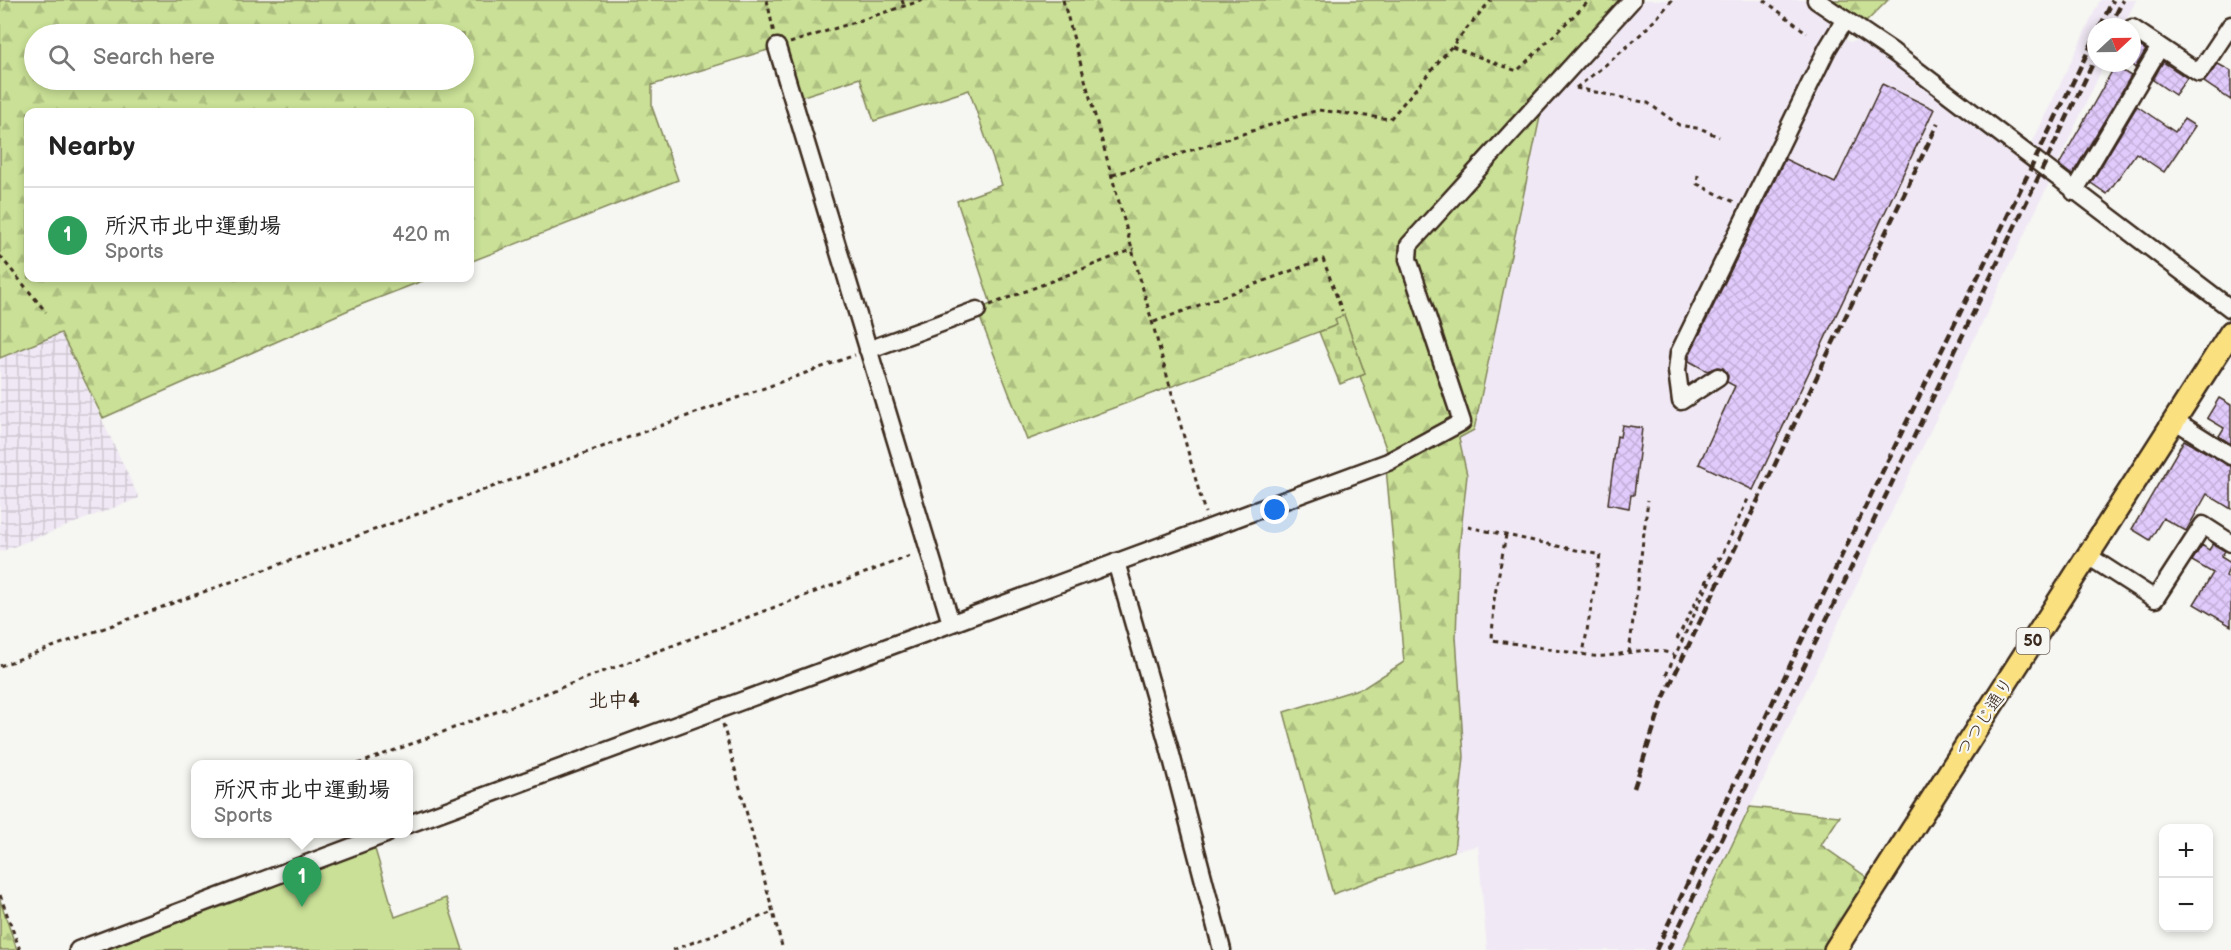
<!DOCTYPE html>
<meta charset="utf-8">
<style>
body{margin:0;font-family:"Balsamiq Sans","Klee One",sans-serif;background:#f2f2f2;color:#222}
.controls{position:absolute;right:18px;bottom:18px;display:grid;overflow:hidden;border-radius:12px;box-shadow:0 3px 9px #0003}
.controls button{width:54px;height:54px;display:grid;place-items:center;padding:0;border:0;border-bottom:2px solid #e0e0e0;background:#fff;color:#222;font:30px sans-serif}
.compass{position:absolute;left:2087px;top:18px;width:54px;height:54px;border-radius:50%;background:#fff;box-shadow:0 3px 9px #0003;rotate:68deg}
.you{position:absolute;left:1275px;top:510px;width:21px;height:21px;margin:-15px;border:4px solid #fff;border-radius:50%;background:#1a73e8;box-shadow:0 0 0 9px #1a73e833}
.badge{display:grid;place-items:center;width:39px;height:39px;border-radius:50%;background:#0b8043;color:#fff;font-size:20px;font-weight:700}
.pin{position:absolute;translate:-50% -50px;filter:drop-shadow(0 2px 3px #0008)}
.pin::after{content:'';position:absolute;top:32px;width:21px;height:18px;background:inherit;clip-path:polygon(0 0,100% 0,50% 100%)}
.popup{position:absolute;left:191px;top:760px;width:222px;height:78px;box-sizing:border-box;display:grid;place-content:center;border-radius:12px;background:#fff;filter:drop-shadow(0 2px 4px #0005);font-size:20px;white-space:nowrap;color:#767676}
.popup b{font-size:22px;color:#222}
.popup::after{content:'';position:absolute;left:50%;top:100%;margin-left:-12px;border:12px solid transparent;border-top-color:#fff}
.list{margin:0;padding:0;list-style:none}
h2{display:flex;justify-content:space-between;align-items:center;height:78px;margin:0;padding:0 24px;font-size:26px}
h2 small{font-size:20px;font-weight:400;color:#767676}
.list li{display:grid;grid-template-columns:39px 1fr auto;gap:18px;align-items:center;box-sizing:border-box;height:96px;padding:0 24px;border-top:2px solid #e0e0e0}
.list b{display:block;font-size:22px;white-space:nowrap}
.list p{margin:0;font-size:20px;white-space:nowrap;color:#767676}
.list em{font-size:20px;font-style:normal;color:#767676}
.icon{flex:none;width:33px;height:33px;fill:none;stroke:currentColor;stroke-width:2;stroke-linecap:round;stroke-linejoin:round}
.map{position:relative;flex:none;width:2231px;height:950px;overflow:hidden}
.search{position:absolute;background:#fff;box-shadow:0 3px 9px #0003;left:24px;top:24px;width:450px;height:66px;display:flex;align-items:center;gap:15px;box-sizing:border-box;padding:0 21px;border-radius:33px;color:#767676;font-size:22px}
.panel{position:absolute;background:#fff;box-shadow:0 3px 9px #0003;left:24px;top:108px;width:450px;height:174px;border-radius:12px}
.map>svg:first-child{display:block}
.built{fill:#f0e9f5}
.industrial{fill:url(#industrial-grid)}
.forest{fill:url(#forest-firs);stroke:#82855a;stroke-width:1.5;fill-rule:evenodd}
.cemetery{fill:url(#cemetery-stones);stroke:#82855a;stroke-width:1.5}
.pitch{fill:#c9e096;stroke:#82855a;stroke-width:1.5}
.building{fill:url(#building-cross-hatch);stroke:#3b2a1e;stroke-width:1.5}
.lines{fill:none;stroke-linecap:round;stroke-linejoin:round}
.minor-casing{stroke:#3b2a1e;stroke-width:21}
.major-casing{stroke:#3b2a1e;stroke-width:26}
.path{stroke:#3b2a1e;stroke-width:3;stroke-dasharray:4.5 4.5;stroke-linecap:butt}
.minor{stroke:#f6f6f2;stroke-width:16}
.major{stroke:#fbe080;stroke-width:21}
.rail{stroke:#3b2a1e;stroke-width:4.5;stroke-dasharray:9 4.5;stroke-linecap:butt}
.labels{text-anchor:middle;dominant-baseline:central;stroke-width:4.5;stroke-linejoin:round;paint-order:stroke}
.shield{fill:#f6f6f2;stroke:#73675e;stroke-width:1.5}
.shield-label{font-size:16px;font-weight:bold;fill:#3b2a1e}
.street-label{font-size:18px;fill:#3b2a1e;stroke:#f6f6f2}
.neighbourhood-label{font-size:20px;font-weight:bold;fill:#3b2a1e;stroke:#f6f6f2}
</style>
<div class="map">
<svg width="2231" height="950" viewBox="0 0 2231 950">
<defs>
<pattern id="industrial-grid" width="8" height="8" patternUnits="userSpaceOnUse" patternTransform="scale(1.5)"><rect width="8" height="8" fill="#f0e9f5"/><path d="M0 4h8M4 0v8" fill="none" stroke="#cfc8d2"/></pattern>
<pattern id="forest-firs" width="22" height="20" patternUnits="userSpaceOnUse" patternTransform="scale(1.5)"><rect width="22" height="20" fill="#c9e096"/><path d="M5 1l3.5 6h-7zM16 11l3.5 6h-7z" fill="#aec081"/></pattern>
<pattern id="cemetery-stones" width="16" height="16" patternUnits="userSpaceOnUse" patternTransform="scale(1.5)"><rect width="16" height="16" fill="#c9e096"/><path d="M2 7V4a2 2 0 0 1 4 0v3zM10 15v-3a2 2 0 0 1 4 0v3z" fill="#aec081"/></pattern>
<pattern id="building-cross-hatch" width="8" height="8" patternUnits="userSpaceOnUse" patternTransform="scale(1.5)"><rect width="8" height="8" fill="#e1cbfc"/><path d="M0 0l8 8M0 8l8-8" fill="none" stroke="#c2aed8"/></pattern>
</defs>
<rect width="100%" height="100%" fill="#f6f6f2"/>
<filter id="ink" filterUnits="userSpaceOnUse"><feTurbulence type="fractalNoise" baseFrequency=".0167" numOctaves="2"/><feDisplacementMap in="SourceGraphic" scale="12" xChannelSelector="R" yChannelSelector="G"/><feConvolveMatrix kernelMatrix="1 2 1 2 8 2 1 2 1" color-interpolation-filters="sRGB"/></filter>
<g filter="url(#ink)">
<path class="built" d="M1641,0H1809L1829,15V28L1850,42L1861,40L2050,181L1682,950H1487L1478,846L1454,851L1464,757L1456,637L1459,550L1467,475L1459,438L1475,430L1541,112Z
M2100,0H2136L2123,27H2096V63H2105L2054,171L2028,152Z"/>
<path class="industrial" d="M61,333L139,498L0,552V359Z"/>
<path class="forest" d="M0,0H1629L1541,112L1474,430L1459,438L1467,475L1459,550L1456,637L1464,757L1454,851L1333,894L1284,712L1365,687L1404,662L1386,468L1392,465L1360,376L1365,374L1344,315L1337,325L1027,440L977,310L991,304L957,201L1002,185L969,90L874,121L860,78L797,98L781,46L652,85V107L678,180L470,262V112H28V278H430L360,305L103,418L61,333L0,358ZM34,34H464V80H34Z
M1828,0H1888L1862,26Z
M1750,807L1840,816L1821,845L1868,878L1823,950H1682Z
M0,900L17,950H0Z"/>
<path class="cemetery" d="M1344,315L1365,374L1340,384L1319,332L1337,325L1335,319Z"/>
<path class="pitch" d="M371,848L375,849L395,917L446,898L463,950H97Z"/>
<path class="building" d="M2135,43L2146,50L2135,68L2132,65V48Z
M2163,62L2187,78L2175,95L2153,80Z
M2218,64L2231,71V100L2204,82Z
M2115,66L2131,76L2072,175L2059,165Z
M1882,84L1934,109L1753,490L1699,464L1735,386L1727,382L1728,376L1723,368L1717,367L1707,371L1689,361V356L1785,159L1835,183Z
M2137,106L2175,132L2184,119L2195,126L2164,172L2136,153L2107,194L2091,183Z
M2219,398L2231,405V444L2219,436L2224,428L2207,418Z
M1622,425L1642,428L1634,495H1631L1629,508L1608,504L1617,436L1620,437Z
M2184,440L2231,466V509L2207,494L2186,531L2163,518L2150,540L2132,529Z
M2213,544L2225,551L2221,557L2231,563L2226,576L2231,580V626L2194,604L2213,573L2192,561L2202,545L2209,550Z"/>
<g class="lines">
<defs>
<path id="minor" d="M1816,0L1893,52L2231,309
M2132,28L2199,73L2231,25
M777,47L951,623
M2074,192L2160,47
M868,350L977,310
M1718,377L1681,401L1677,371L1679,353L1827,49L1844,21
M2174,420L2231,456
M2088,556L2155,599L2203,525L2231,543
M1116,562L1169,747L1222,950
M409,824L1388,462L1462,422L1408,259L1409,245L1632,0
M78,950L386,834"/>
<path id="major" d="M1835,950L2231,332"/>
</defs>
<use href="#minor" class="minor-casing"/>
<use href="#major" class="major-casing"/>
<path class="path" d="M767,0L774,34
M902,0L904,6
M1063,0L1205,513
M1764,0L1807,33
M790,43L923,0
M1452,47L1517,71L1590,0
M1576,88L1648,103L1679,125L1702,129L1719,137
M1576,88C1611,61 1644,35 1672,0
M1113,175L1318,110L1390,119L1491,0
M1698,175L1697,184L1734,202
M0,256L46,312
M990,305L1134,249
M1154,322L1323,259L1342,311
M1468,527L1600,555L1583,654
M1506,535L1494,600L1492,640L1593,656C1621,658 1646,643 1674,655
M1677,639L1719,557
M1629,653L1648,500
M0,666L855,355
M1666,675L1748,499
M723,724L783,950
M358,764L913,555
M0,895L20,950
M673,950L773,912"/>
<use href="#minor" class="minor"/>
<use href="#major" class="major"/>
<path class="rail" d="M2100,27L2113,0
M2110,27L2123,0
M1634,788L1664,697L1938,123
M1656,950L1850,538L2096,35
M1668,950L2096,57"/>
</g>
</g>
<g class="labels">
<rect class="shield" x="2016.5" y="628" width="33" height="26" rx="4.5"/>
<g class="shield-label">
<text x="2033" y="641">50</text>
</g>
<g class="street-label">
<text transform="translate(1985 717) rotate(-57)">つつじ通り</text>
</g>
<g class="neighbourhood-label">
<text x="614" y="701">北中4</text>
</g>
</g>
</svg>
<div class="controls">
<button>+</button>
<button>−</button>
</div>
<svg class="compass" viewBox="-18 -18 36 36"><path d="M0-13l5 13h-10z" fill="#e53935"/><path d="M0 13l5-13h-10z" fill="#767676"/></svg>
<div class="you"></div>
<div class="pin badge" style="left:302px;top:907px;background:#2e9e5b">1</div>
<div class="popup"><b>所沢市北中運動場</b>Sports</div>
<div class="search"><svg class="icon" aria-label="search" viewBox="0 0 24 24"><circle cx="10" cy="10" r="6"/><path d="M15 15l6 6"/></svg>Search here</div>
<section class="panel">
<h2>Nearby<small></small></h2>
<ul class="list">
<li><span class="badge" style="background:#2e9e5b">1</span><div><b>所沢市北中運動場</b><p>Sports</p></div><em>420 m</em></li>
</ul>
</section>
</div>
